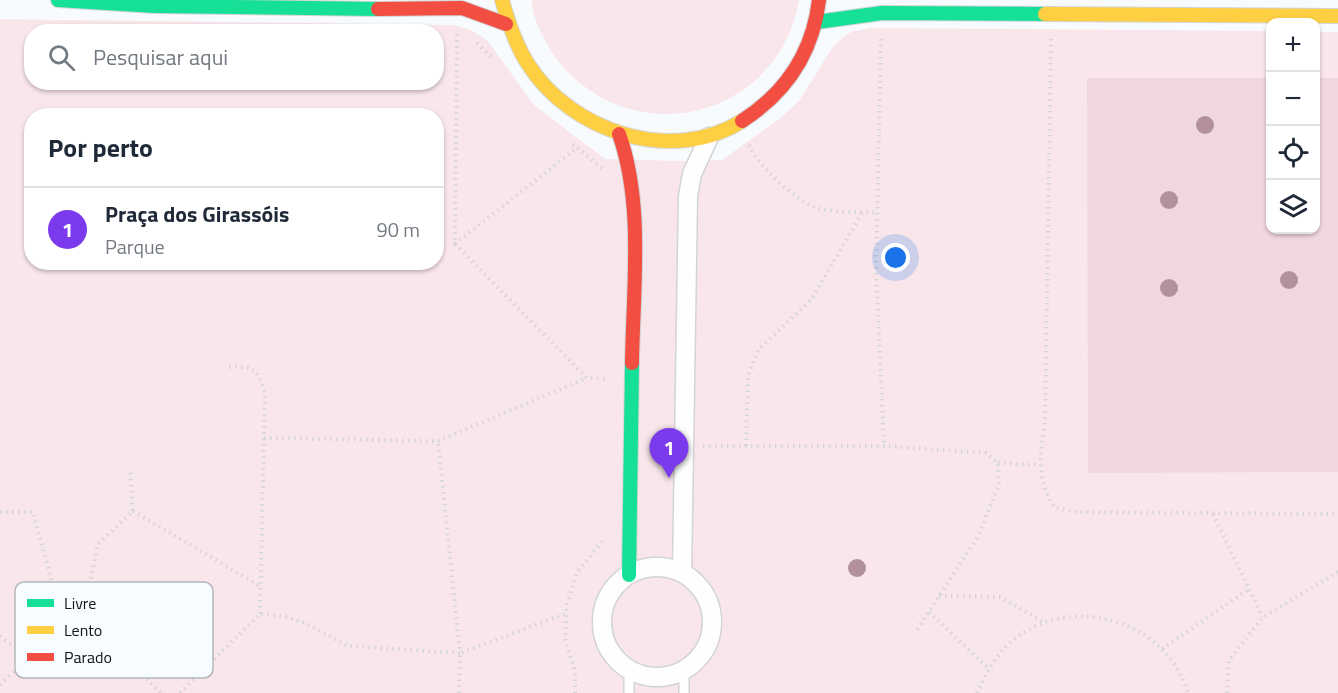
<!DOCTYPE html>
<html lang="pt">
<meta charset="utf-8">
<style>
body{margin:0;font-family:"Titillium Web",sans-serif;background:#f6f6f7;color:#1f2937}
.controls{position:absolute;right:18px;top:18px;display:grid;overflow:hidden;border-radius:12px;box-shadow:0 2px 4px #0004}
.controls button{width:54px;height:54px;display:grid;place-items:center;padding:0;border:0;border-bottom:2px solid #e0e1e3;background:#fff;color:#1f2937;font:30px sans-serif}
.you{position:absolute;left:896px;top:258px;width:21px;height:21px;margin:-15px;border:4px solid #fff;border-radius:50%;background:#1a73e8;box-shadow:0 0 0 9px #1a73e833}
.badge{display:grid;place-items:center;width:39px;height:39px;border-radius:50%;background:#7c3aed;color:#fff;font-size:20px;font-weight:700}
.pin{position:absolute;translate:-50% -50px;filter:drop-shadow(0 2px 3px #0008)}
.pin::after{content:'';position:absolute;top:32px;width:21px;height:18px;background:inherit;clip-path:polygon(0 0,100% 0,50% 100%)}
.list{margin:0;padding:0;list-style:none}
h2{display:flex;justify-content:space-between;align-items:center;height:78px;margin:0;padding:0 24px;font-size:26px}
h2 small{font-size:20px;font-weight:400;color:#747a83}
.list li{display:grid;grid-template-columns:39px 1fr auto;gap:18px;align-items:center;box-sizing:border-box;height:84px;padding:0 24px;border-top:2px solid #e0e1e3}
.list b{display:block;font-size:22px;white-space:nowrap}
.list p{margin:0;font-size:20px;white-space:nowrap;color:#747a83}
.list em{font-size:20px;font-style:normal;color:#747a83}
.icon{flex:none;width:33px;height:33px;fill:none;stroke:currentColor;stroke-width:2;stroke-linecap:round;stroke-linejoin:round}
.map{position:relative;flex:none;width:1338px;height:693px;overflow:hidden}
.search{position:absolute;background:#fff;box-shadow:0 2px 4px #0004;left:24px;top:24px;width:420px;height:66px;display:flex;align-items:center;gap:15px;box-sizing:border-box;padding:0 21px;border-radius:24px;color:#747a83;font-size:22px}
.panel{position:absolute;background:#fff;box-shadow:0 2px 4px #0004;left:24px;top:108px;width:420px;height:162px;border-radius:24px}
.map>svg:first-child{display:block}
.green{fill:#f9e6eb;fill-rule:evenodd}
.forest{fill:#f1d7de}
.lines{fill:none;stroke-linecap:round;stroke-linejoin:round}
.lane-casing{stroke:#d2d4d6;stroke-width:12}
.street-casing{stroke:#d2d4d6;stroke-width:21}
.fast-casing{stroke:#d2d4d6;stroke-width:16}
.slow-casing{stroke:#d2d4d6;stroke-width:16}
.jam-casing{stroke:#d2d4d6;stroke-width:16}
.path{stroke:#d4d5d5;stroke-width:4;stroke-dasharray:1.5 4.5;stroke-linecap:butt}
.lane{stroke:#fefeff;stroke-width:9}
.street{stroke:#fefeff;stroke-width:18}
.fast{stroke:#16e098;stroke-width:14}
.slow{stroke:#ffcf43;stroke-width:14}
.jam{stroke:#f24e42;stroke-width:14}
.tree{fill:#b2919c}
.key{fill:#f6fcff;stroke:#b2b6b9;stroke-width:1.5}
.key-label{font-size:16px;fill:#121415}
</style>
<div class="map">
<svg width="1338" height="693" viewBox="0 0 1338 693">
<rect width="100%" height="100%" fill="#f8fbfd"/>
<path class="green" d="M532,0H799C779,118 634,154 559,62C547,46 532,21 532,0Z
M0,19L454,25L471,30L487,40L534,105L605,159L682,161L722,160L779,119L799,101L832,48L841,39L851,32L871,28L1270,31V230H1316V32H1338V693H0ZM32,32H436V82H32ZM32,116H436V262H32Z"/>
<path class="forest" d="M1087,78H1270V230H1316V78H1338V472L1088,473Z"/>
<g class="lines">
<defs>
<path id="lane" d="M629,693V670
M684,693V671"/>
<path id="street" d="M602 622a55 55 0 1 1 110 0a55 55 0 1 1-110 0Z
M682,573L688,196L692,174L709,137"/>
<path id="fast" d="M58,0L155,6L378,9
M817,22L882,13L1045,14
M629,575L632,363"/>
<path id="slow" d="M502,0C508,22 515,44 528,64C571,132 672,165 742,121
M1045,14L1338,16"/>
<path id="jam" d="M378,9L462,8L506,24
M742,121C787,92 813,52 819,0
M619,134C644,204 633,289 632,363"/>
</defs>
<use href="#lane" class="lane-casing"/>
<use href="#street" class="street-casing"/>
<use href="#fast" class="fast-casing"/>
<use href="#slow" class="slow-casing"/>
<use href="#jam" class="jam-casing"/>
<path class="path" d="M457,34L455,244L587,378L607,379
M881,39L876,270L884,446
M1051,39L1045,421C1040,453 1036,479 1054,507L1077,512L1338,514
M477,43L493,59
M573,144L604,170
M749,145C757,165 796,201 817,208C835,213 859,211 877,213
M455,244L578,147
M229,367C255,366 256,368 265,392L260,614
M264,438L438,441L587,378
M703,446H884L986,453L998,463L999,485L977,538L917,630
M746,446L748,376L758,350L812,299L863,211
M998,463L1039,465
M133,511L260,586
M0,512H33L59,608L77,611L91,578L98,544L133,511L130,468
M1213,514L1263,617
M939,596L1000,597L1043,622
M929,612L988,668
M0,636L28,658
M1162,649L1249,589
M0,685L77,611L161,693
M180,693L260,614L283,616L307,624L348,646L460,653L438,441
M459,693L460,653L565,614
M575,693V671L565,639L567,604L577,573L604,539
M977,693C986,674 996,654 1013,640C1072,593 1166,619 1188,693
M1227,693L1229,660L1263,617L1338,572"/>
<use href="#lane" class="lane"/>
<use href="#street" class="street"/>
<use href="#fast" class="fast"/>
<use href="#slow" class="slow"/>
<use href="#jam" class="jam"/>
</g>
<g class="tree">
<circle cx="1205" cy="125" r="9"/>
<circle cx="1169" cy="200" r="9"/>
<circle cx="1289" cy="280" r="9"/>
<circle cx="1169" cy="288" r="9"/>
<circle cx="857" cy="568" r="9"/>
</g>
<rect x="15" y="582" width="198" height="96" rx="9" class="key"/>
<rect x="27" y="599" width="27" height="8" fill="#16e098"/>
<rect x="27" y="626" width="27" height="8" fill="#ffcf43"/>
<rect x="27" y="653" width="27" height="8" fill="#f24e42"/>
<g class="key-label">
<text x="64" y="609">Livre</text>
<text x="64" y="636">Lento</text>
<text x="64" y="663">Parado</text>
</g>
</svg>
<div class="controls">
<button>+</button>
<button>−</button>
<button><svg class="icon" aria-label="locate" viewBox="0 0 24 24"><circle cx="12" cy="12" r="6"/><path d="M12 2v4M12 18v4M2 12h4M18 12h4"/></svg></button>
<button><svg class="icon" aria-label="layers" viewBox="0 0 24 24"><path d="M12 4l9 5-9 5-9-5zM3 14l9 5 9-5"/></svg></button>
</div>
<div class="you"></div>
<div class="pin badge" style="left:669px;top:478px">1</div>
<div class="search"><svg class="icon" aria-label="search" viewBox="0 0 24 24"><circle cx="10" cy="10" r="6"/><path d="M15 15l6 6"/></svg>Pesquisar aqui</div>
<section class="panel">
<h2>Por perto<small></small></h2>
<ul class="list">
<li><span class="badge">1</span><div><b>Praça dos Girassóis</b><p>Parque</p></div><em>90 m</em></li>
</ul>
</section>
</div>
